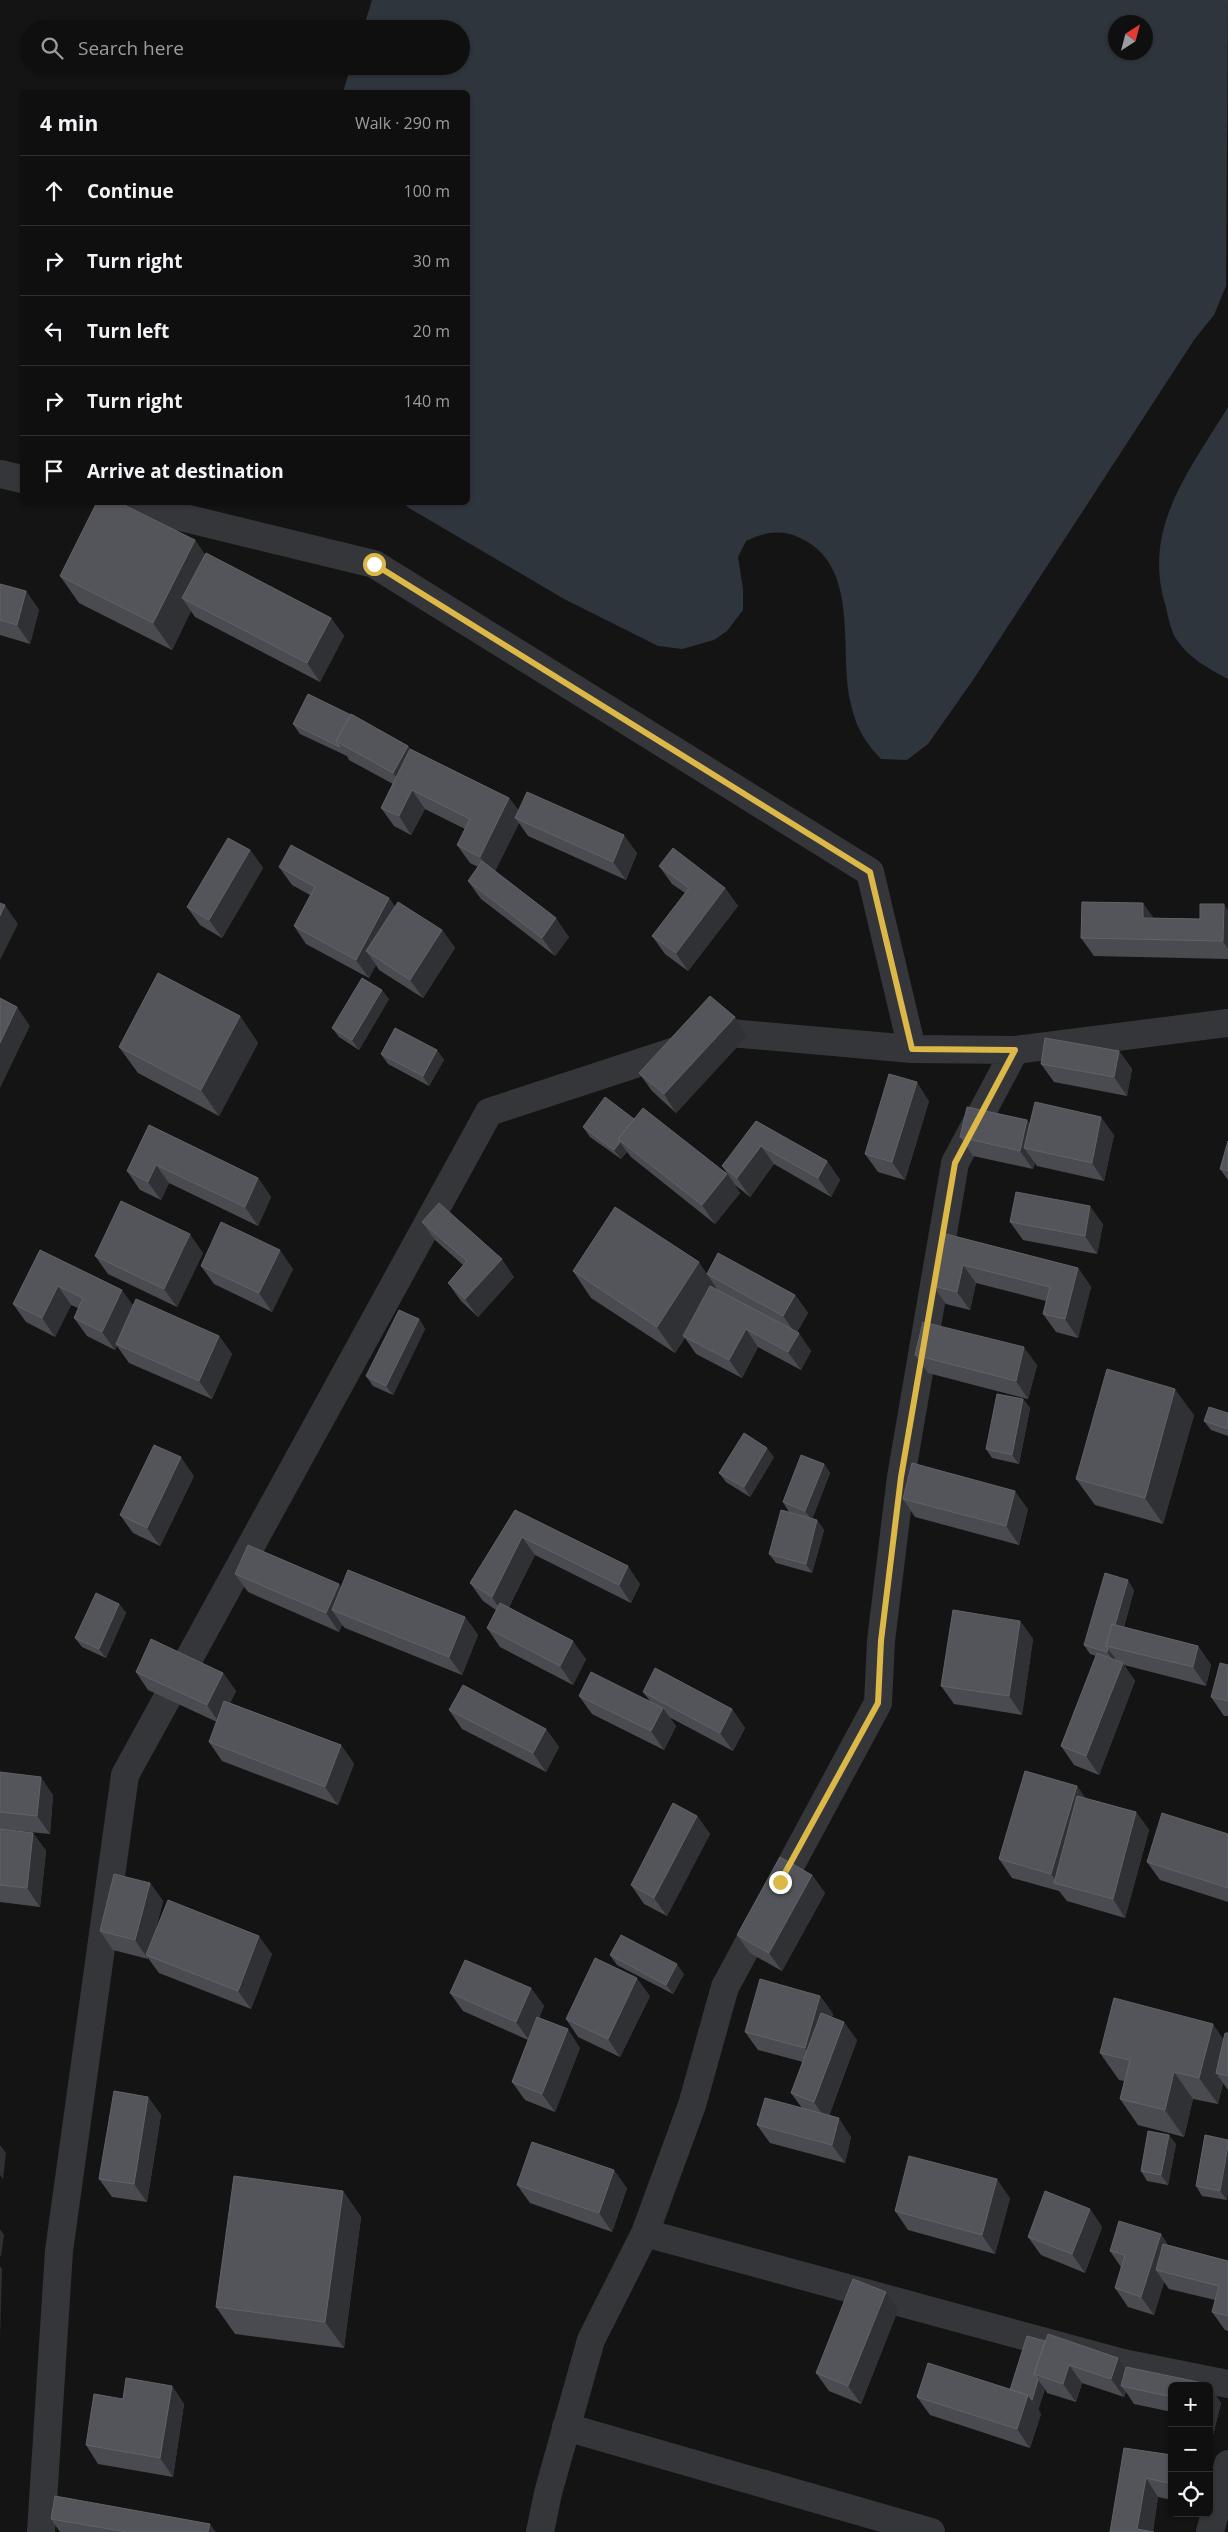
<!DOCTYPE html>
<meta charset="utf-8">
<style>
body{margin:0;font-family:"Open Sans",sans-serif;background:#181819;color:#f1f3f6}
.controls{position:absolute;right:15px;bottom:15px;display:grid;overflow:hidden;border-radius:8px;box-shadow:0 1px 4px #0004}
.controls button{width:45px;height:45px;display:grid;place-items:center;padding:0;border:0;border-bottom:1px solid #2f2f30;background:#0f0f10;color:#f1f3f6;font:25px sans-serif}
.compass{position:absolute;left:1108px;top:15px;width:45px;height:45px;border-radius:50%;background:#0f0f10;box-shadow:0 1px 4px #0004;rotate:36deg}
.stop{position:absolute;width:15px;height:15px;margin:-11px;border:4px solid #dbb847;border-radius:50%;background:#fff}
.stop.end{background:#dbb847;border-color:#fff;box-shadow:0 1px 5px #0008}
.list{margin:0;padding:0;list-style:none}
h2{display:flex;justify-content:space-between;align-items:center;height:65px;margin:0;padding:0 20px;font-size:21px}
h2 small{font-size:16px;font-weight:400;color:#9b9c9f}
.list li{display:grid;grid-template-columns:32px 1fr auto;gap:15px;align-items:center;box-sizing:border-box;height:70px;padding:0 20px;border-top:1px solid #2f2f30}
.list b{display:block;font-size:19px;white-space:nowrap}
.list em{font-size:16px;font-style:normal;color:#9b9c9f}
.icon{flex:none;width:28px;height:28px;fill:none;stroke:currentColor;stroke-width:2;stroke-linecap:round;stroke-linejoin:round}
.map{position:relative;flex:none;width:1228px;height:2532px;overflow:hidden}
.search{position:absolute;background:#0f0f10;box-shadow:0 1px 4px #0004;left:20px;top:20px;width:450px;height:55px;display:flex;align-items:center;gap:12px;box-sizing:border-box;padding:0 18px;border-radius:28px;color:#9b9c9f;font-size:19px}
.panel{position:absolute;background:#0f0f10;box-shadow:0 1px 4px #0004;left:20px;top:90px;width:450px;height:415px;border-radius:8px}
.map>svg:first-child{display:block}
.water{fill:#2f353c;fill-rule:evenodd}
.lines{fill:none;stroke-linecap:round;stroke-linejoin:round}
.minor{stroke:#35363a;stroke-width:28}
.wall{fill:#4a4b50}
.shaded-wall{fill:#303134}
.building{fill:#54555a;stroke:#616368}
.route{stroke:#dbb847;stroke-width:6}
</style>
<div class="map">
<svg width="1228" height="2532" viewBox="0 0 1228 2532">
<rect width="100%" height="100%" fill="#141415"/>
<path class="water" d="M372,0H1228L1226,286L1214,315L1194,340L973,680L928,744L907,760L881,759C863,740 855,725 850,700C839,647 860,565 800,538C782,529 764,532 746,541L738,557L743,589V610L727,631L714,640L682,649L658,646L564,599L409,508L403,503L468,502V92H343L351,66H461V29H363ZM1116,22H1146V52H1116Z
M1228,407V679C1209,669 1186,656 1175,637C1170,628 1168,616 1166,607C1141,529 1189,471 1228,407Z"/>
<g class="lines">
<path class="minor" d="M0,474L22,479
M119,502L374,564L870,872L912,1049
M645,2233L1123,2363L1228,2384
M566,2427L931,2532
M41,2532L59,2251L125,1775L489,1112L730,1033L912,1049L1015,1050L1228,1023
M540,2532L548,2493L591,2340L645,2233L692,2105L725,1987L878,1703L881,1641L901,1477L955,1163L1015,1050
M1210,2532L1228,2464"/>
</g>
<path class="wall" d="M195,540L205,555L331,618L344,636L320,682L195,617L191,611L172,650L79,603L60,576Z
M0,584L26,591L39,610L30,644L0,635Z
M293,724L408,746L410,749L509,798L519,811L637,853L626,880L528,836L519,823L495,871L569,937L555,956L481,899L468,881L478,867L470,863L457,845L465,829L425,809L411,835L394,826L381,808L393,784L349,760L347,756L300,734Z
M250,850L263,868L222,938L200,925L187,907Z
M659,866L725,888L738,906L688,971L665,954L652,936L685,893L672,884Z
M279,867L389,898L395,907L442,930L455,948L423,998L379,970L376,965L369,978L306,944L294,926L310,895L292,885Z
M1228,911V959L1094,956L1081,938L1153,918L1200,919Z
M389,999L359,1050L339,1037L332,1028Z
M240,1016L258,1043L219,1116L138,1073L119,1047Z
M735,1017L747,1036L676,1113L652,1091L639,1073Z
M437,1050L444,1060L429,1086L388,1064L381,1054Z
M1119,1051L1132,1069L1127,1096L1054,1082L1041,1064Z
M929,1101L905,1180L878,1172L865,1154Z
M634,1119L727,1174L740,1193L715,1224L631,1157L627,1152L621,1159L590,1137L583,1127Z
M1027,1120L1030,1124L1114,1135L1104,1181L1037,1166L1035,1163L1033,1169L973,1156L960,1137Z
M756,1121L827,1161L840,1180L831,1197L774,1164L750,1197L735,1185L722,1166Z
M149,1125L258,1178L271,1197L258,1226L169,1183L161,1200L140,1190L127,1171Z
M1228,1141V1180L1220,1169Z
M422,1222L514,1277L478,1317L461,1301L448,1283L463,1265L435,1240Z
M1010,1222L1103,1224L1097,1254L1023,1240Z
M946,1234L1078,1268L1091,1287L1078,1338L1056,1332L1043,1314L1046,1301L976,1283L970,1310L946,1304L933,1286Z
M40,1250L133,1305L219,1336L232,1354L212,1399L129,1363L117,1346L115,1350L87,1336L74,1318L78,1308L71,1305L55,1337L26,1322L13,1304Z
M203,1253L177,1307L108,1274L95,1256Z
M201,1266L293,1269L272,1312L214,1284Z
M573,1271L707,1273L795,1295L808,1313L797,1332L811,1351L801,1370L758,1347L742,1378L696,1354L685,1338L675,1353L591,1298Z
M419,1319L425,1329L393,1395L373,1386L366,1376Z
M915,1355L1037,1365L1028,1399L928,1373Z
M1023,1399L1030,1408L1019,1464L992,1458L986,1449Z
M1228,1413V1436L1211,1430L1204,1421Z
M1194,1415L1163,1524L1095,1505L1076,1479Z
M774,1457L750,1497L726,1482L719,1473Z
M824,1464L830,1473L812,1519L817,1520L824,1530L812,1573L776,1563L769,1554L798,1515L789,1512L783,1502Z
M194,1476L160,1546L133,1533L120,1515Z
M903,1499L1028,1509L1019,1545L915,1517Z
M515,1510L640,1584L631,1603L535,1555L509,1607L586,1659L573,1685L500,1647L487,1628L496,1610L483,1601L470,1583Z
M235,1574L341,1588L465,1617L478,1635L462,1675L345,1628L342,1625L339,1632L248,1592Z
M1134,1590L1124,1627L1198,1646L1211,1665L1206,1686L1124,1665L1135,1681L1099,1775L1074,1765L1061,1746L1096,1656L1090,1654L1084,1645Z
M119,1604L126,1613L106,1658L82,1647L75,1638Z
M1020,1621L1033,1639L1022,1715L954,1704L941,1686Z
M1228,1665V1716H1224L1211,1697Z
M136,1672L223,1673L236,1691L230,1703L341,1745L354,1764L338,1805L222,1761L209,1742L217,1722L148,1690Z
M643,1692L732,1709L745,1728L733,1751L669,1717L676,1726L664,1750L592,1714L579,1696L650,1701Z
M449,1710L546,1729L559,1747L546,1772L462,1729Z
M0,1772L53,1795L50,1834L0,1829Z
M1077,1786L1085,1798L1136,1812L1149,1830L1125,1918L1067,1901L1059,1891L1012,1878L999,1859Z
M697,1816L710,1834L667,1916L644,1904L631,1885Z
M0,1829L33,1833L46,1851L40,1907L0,1902Z
M1228,1834V1902L1160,1880L1147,1862Z
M812,1875L825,1893L782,1971L750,1953L737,1935Z
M150,1883L163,1901L155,1933L272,1954L251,2009L159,1973L148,1958V1959L113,1950L100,1931Z
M610,1955L684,1974L673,1994L617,1965Z
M531,1988L544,2006L539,2018L580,2048L555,2112L525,2100L512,2082L528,2040L463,2011L450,1993Z
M650,1996L620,2057L578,2037L566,2019Z
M820,1996L833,2014L832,2017L857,2040L829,2116L851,2137L845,2163L770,2143L757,2125L802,2108L791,2093L803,2062L758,2050L745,2032Z
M1228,2033V2090L1223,2083L1218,2104L1193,2099L1184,2137L1138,2125L1120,2099L1124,2081L1119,2080L1100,2053L1224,2039Z
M148,2097L161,2115L147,2202L112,2197L99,2179Z
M1205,2135L1227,2200L1202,2196L1196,2186Z
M1176,2144L1168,2185L1147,2181L1141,2171Z
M517,2185L627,2188L612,2232L530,2203Z
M343,2191L361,2217L344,2348L235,2334L216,2307Z
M1010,2198L995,2254L908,2230L895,2211Z
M1090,2209L1102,2227L1085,2273L1041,2255L1028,2237Z
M1169,2245L1228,2261V2331L1225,2330L1212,2312L1215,2300L1169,2289L1164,2282L1154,2315L1128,2307L1115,2288L1121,2267L1110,2251Z
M898,2310L861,2404L829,2391L816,2373Z
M1027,2336L1125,2368L1208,2384L1209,2386H1172V2412L1134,2404L1126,2392L1124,2397L1082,2383L1076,2402L1047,2393L1045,2389L1038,2410V2409L1041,2414L1030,2448L930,2415L917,2397L1010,2390Z
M172,2386L184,2404L173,2477L98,2464L86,2445L123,2399Z
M1209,2386L1221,2403L1213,2435H1209Z
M1124,2448L1172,2455V2500L1158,2497L1153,2531L1110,2532Z
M51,2519L216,2532H60Z"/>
<path class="shaded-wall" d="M195,540L213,567L182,598L191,611L172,650L153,623Z
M26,591L39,610L30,644L17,625Z
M331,618L344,636L320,682L307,663Z
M408,746L421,764L406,791L393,773Z
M412,790L425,809L411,835L399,816Z
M509,798L522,816L515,818L519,823L493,875L480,857Z
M624,835L637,853L626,880L613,862Z
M250,850L263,868L222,938L209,920Z
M725,888L738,906L688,971L676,953Z
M389,898L402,917L366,951L376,965L369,978L356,960Z
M1143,903L1156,921L1143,918Z
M1224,904L1228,911V949L1223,941Z
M5,905L18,924L0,960V916Z
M556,918L569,937L555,956L542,938Z
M442,930L455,948L423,998L410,980Z
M382,990L389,999L359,1050L352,1040Z
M17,1007L30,1026L0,1088V1043Z
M240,1016L258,1043L219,1116L201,1090Z
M735,1017L747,1036L676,1113L664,1094Z
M437,1050L444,1060L429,1086L423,1076Z
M1119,1051L1132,1069L1127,1096L1114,1077Z
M917,1082L929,1101L905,1180L892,1162Z
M1101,1117L1114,1135L1104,1181L1092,1163Z
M1027,1120L1040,1139L1024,1148L1035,1163L1033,1169L1020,1151Z
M620,1142L627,1152L621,1159L614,1150Z
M761,1146L774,1164L750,1197L737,1178Z
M827,1161L840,1180L831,1197L818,1178Z
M156,1165L169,1183L161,1200L148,1182Z
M727,1174L740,1193L715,1224L702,1205Z
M258,1178L271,1197L258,1226L245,1207Z
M1090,1206L1103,1224L1097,1254L1085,1236Z
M190,1234L203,1253L177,1307L164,1289Z
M280,1250L293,1269L272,1312L259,1293Z
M502,1259L514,1277L478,1317L465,1299Z
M699,1262L717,1289L683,1336L685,1338L675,1353L657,1327Z
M963,1265L976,1283L970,1310L957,1292Z
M1078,1268L1091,1287L1078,1338L1065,1319Z
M58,1286L71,1305L55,1337L42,1318Z
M122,1290L135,1308L116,1344L117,1346L115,1350L102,1332Z
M795,1295L808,1313L796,1334L783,1316Z
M419,1319L425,1329L393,1395L386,1386Z
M746,1329L758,1347L742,1378L729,1360Z
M799,1333L811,1351L801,1370L788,1352Z
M219,1336L232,1354L212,1399L199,1381Z
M1024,1347L1037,1365L1028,1399L1016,1381Z
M1175,1389L1194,1415L1163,1524L1145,1498Z
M1023,1399L1030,1408L1019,1464L1012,1455Z
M767,1448L774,1457L750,1497L744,1487Z
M181,1457L194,1476L160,1546L147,1528Z
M824,1464L830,1473L812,1520L805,1511Z
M1015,1491L1028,1509L1019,1545L1006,1526Z
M817,1520L824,1530L812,1573L806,1564Z
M522,1537L535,1555L504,1616L492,1597Z
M628,1566L640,1584L631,1603L619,1585Z
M1128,1580L1134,1590L1118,1648L1109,1646Z
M339,1584L352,1603L332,1610L342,1625L339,1632L326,1613Z
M119,1604L126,1613L106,1658L99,1649Z
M465,1617L478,1635L462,1675L449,1657Z
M1020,1621L1033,1639L1022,1715L1009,1696Z
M573,1641L586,1659L573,1685L560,1666Z
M1198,1646L1211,1665L1206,1686L1193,1667Z
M1108,1649L1115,1658L1114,1661L1107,1652Z
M1123,1663L1135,1681L1099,1775L1086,1756Z
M223,1673L236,1691L220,1724L207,1705Z
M663,1708L676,1726L664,1750L651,1731Z
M732,1709L745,1728L733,1751L720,1733Z
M546,1729L559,1747L546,1772L533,1753Z
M341,1745L354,1764L338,1805L325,1787Z
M41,1777L53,1795L50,1834L37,1816Z
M1077,1786L1090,1804L1059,1884L1051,1874Z
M1136,1812L1149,1830L1125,1918L1113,1899Z
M697,1816L710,1834L667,1916L654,1898Z
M33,1833L46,1851L40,1907L27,1888Z
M812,1875L825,1893L782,1971L769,1953Z
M150,1883L163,1901L149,1956L146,1955L148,1959L135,1940Z
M259,1936L272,1954L251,2009L238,1991Z
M677,1964L684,1974L673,1994L666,1985Z
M637,1978L650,1996L620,2057L608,2039Z
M531,1988L544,2006L529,2040L516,2022Z
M820,1996L833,2014L818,2067L805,2048Z
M844,2022L857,2040L827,2121L814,2102Z
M1213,2024L1228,2046L1216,2073L1223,2083L1218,2104L1199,2078Z
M568,2029L580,2048L555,2112L542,2094Z
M1174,2072L1193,2099L1184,2137L1165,2110Z
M148,2097L161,2115L147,2202L134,2184Z
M839,2118L851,2137L845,2163L832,2145Z
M1169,2135L1176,2144L1168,2185L1161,2175Z
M0,2145L6,2153L3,2179L0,2175Z
M1228,2146V2194L1227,2200L1220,2191Z
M614,2170L627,2188L612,2232L599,2213Z
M997,2179L1010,2198L995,2254L982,2235Z
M343,2191L361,2217L344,2348L325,2322Z
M1090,2209L1102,2227L1085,2273L1072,2254Z
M0,2229L4,2235L1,2256H0Z
M1161,2234L1173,2252L1156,2270L1164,2282L1154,2315L1141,2297Z
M0,2266L2,2269L0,2339Z
M886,2292L898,2310L861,2404L848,2386Z
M1118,2358L1131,2377L1121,2386L1126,2392L1124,2397L1111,2379Z
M1069,2365L1082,2383L1076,2402L1063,2384Z
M1038,2380L1045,2389L1038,2410L1032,2400Z
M172,2386L184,2404L173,2477L160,2458Z
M1209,2386L1221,2403L1213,2435L1209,2430Z
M1028,2395L1041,2414L1030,2448L1017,2429Z
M1146,2478L1158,2497L1153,2532L1137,2529Z
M210,2524L216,2532H208Z"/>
<path class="building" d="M97,502H118L195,540L153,623L60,576Z
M206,553L331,618L307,663L182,598Z
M0,584L26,591L17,625L0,620Z
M308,694L351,715L336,741L340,747L293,724Z
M351,714L408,746L393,773L336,741Z
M410,749L509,798L480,857L457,845L470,819L412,790L399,816L381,808Z
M527,792L624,835L613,862L515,818Z
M228,838L250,850L209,920L187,907Z
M291,845L389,898L356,960L294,926L315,887L279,867Z
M673,848L725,888L676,953L652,936L689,888L659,866Z
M482,861L556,918L542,938L468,881Z
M398,902L442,930L410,980L366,951Z
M1082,902L1143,903V918L1200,919V904H1224L1223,941L1081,938Z
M0,903L5,905L0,916Z
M158,973L240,1016L201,1090L119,1047Z
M362,978L382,990L352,1040L332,1028Z
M710,996L735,1017L664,1094L639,1073Z
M0,998L17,1007L0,1043Z
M395,1028L437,1050L423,1076L381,1054Z
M1045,1038L1119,1051L1114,1077L1041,1064Z
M889,1074L917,1082L892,1162L865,1154Z
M605,1097L634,1119L618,1139L620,1142L614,1150L583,1127Z
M1035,1102L1101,1117L1092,1163L1024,1148Z
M967,1107L1027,1120L1020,1151L960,1137Z
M643,1108L727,1174L702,1205L618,1139Z
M756,1121L827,1161L818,1178L761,1146L737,1178L722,1166Z
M149,1125L258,1178L245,1207L156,1165L148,1182L127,1171Z
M1228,1141V1171L1220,1169Z
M1016,1192L1090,1206L1085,1236L1010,1222Z
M121,1201L190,1234L164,1289L95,1256Z
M439,1203L502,1259L465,1299L448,1283L467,1261L422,1222Z
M615,1207L699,1262L657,1327L573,1271Z
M221,1222L280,1250L259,1293L201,1266Z
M946,1234L1078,1268L1065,1319L1043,1314L1050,1287L963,1265L957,1292L933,1286Z
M40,1250L122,1290L102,1332L74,1318L83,1298L58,1286L42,1318L13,1304Z
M718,1253L795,1295L783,1316L707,1274Z
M710,1286L799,1333L788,1352L746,1329L729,1360L683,1336Z
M136,1299L219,1336L199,1381L116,1344Z
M399,1310L419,1319L386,1386L366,1376Z
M923,1322L1024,1347L1016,1381L915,1355Z
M1107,1369L1175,1389L1145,1498L1076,1479Z
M997,1394L1023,1399L1012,1455L986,1449Z
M1209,1407L1228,1413V1429L1204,1421Z
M744,1433L767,1448L744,1487L719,1473Z
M154,1445L181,1457L147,1528L120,1515Z
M801,1455L824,1464L805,1511L783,1502Z
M912,1463L1015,1491L1006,1526L903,1499Z
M515,1510L628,1566L619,1585L522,1537L492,1597L470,1583Z
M781,1510L817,1520L806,1564L769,1554Z
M248,1545L339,1584L326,1613L235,1574Z
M348,1570L465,1617L449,1657L332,1610Z
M1105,1573L1128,1580L1115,1625L1112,1624L1106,1646L1108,1649L1107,1652L1084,1645Z
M96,1593L119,1604L99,1649L75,1638Z
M500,1603L573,1641L560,1666L487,1628Z
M953,1610L1020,1621L1009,1696L941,1686Z
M1112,1624L1198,1646L1193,1667L1106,1646Z
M151,1639L223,1673L207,1705L136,1672Z
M1097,1653L1123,1663L1086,1756L1061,1746Z
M1220,1663L1228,1665V1701L1211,1697Z
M655,1668L732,1709L720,1733L643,1692Z
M591,1672L663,1708L651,1731L579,1696Z
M463,1685L546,1729L533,1753L449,1710Z
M224,1701L341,1745L325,1787L209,1742Z
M1025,1771L1077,1786L1051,1874L999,1859Z
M0,1772L41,1777L37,1816L0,1812Z
M1077,1796L1136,1812L1113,1899L1054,1883Z
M673,1803L697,1816L654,1898L631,1885Z
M1162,1813L1228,1834V1888L1147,1862Z
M0,1829L33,1833L27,1888L0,1885Z
M780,1857L812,1875L769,1953L737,1935Z
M114,1874L150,1883L135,1940L100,1931Z
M168,1900L259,1936L238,1991L146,1955Z
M621,1935L677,1964L666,1985L610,1955Z
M595,1958L637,1978L608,2039L566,2019Z
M465,1960L531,1988L516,2022L450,1993Z
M760,1979L820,1996L805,2048L745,2032Z
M1114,1998L1213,2024L1199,2078L1174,2072L1165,2110L1120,2099L1130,2060L1100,2053Z
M821,2013L844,2022L814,2102L791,2093Z
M537,2017L568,2029L542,2094L512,2082Z
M1225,2033H1228V2076L1216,2073Z
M114,2091L148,2097L134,2184L99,2179Z
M765,2098L839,2118L832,2145L757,2125Z
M1148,2131L1169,2135L1161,2175L1141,2171Z
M1205,2135L1228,2140V2146L1220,2191L1196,2186Z
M532,2142L614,2170L599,2213L517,2185Z
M909,2156L997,2179L982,2235L895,2211Z
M234,2176L343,2191L325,2322L216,2307Z
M1045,2191L1090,2209L1072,2254L1028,2237Z
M1119,2221L1161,2234L1141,2297L1115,2288L1125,2255L1110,2251Z
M1163,2244L1228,2261V2316L1212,2312L1219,2286L1156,2270Z
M853,2279L886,2292L848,2386L816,2373Z
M1048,2334L1118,2358L1111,2379L1069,2365L1063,2384L1034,2374Z
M1027,2336L1045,2341L1034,2374L1038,2380L1032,2400L1028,2395L1010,2390Z
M928,2363L1028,2395L1017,2429L917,2397Z
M1126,2367L1208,2384V2386H1172V2397L1121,2386Z
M126,2378L172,2386L160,2458L86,2445L94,2394L123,2399Z
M1124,2448L1172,2455V2484L1146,2478L1137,2529L1154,2532H1110Z
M55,2496L210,2524L208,2532H127L51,2519Z"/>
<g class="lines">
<path class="route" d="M374,564L870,872L912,1049L1015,1050L955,1163L901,1477L881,1641L878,1703L780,1882"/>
</g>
</svg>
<div class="controls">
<button>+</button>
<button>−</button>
<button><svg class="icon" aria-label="locate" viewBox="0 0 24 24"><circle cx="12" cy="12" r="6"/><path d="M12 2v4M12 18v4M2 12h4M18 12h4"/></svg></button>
</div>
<svg class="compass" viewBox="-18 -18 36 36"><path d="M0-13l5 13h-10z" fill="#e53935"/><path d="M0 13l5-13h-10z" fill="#9b9c9f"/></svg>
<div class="stop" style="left:374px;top:564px"></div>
<div class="stop end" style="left:780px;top:1882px"></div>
<div class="search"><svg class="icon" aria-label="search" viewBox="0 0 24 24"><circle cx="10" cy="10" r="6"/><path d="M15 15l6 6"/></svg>Search here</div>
<section class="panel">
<h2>4 min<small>Walk · 290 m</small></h2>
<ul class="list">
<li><svg class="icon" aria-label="ahead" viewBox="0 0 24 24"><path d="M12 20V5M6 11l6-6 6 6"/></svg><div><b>Continue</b></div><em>100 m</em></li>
<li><svg class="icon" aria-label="right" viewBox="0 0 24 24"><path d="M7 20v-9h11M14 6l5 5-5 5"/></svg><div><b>Turn right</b></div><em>30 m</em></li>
<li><svg class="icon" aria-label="left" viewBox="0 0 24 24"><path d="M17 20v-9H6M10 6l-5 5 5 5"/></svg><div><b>Turn left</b></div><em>20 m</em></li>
<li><svg class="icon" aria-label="right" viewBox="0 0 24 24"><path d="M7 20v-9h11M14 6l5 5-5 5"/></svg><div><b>Turn right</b></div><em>140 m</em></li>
<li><svg class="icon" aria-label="arrive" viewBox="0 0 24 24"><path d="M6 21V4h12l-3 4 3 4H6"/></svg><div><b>Arrive at destination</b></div></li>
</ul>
</section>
</div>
